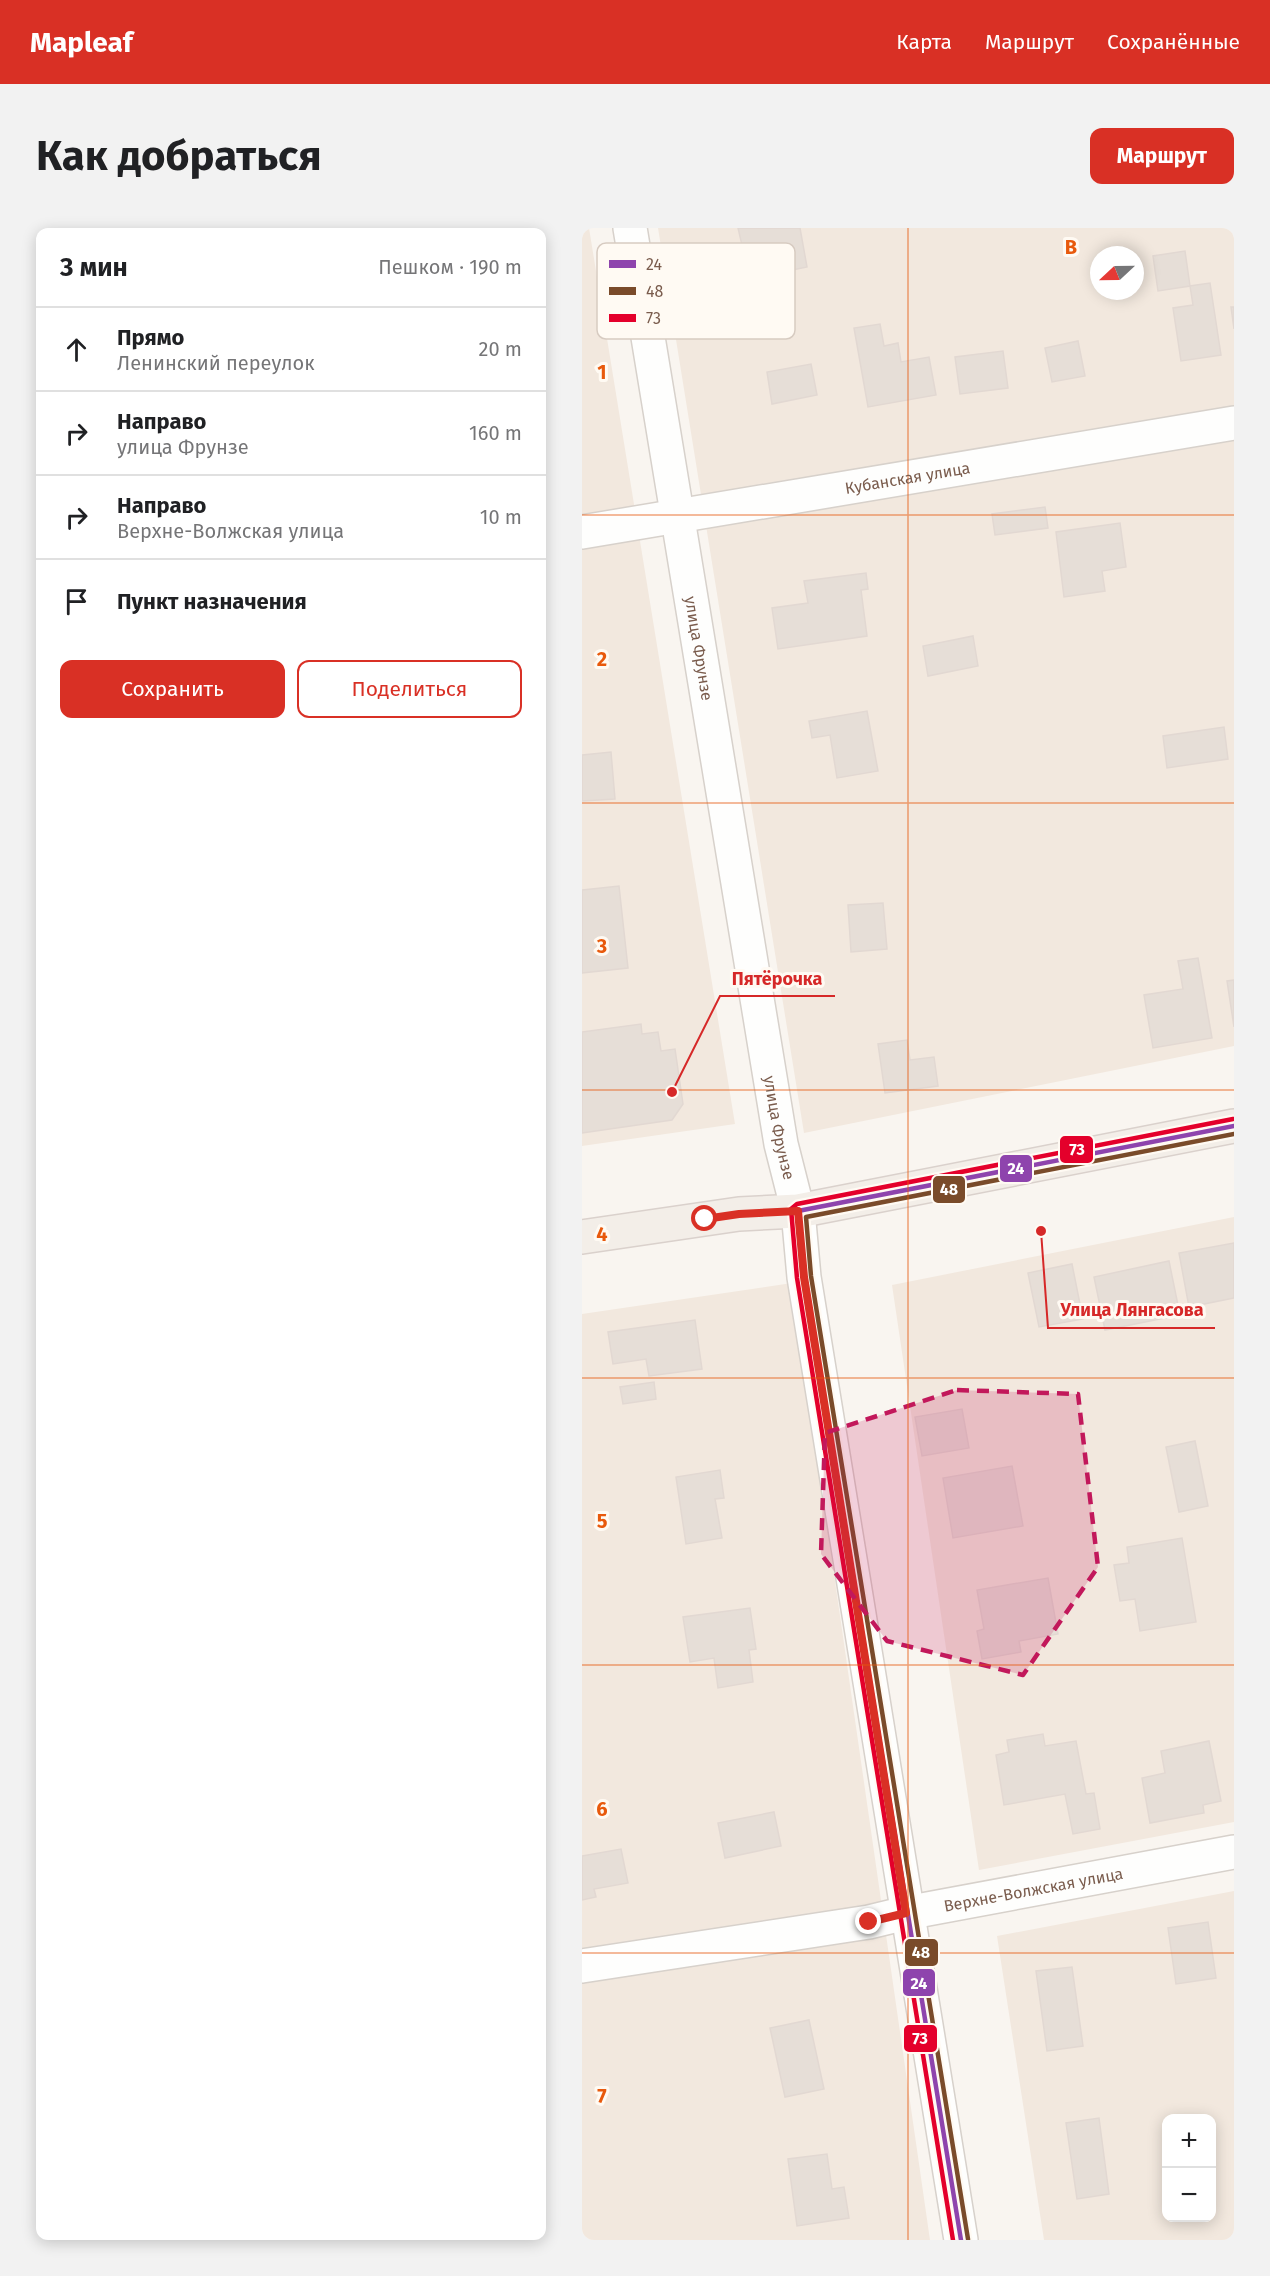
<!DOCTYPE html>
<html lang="ru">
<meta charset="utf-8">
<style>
body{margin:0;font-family:"Fira Sans",sans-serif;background:#f2f2f2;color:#202124}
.controls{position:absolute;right:18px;bottom:18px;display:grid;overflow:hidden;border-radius:12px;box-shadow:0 3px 15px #0003}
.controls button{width:54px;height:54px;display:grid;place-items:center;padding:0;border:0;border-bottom:2px solid #e0e0e0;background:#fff;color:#202124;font:30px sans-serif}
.compass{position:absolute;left:508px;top:18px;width:54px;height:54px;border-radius:50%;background:#fff;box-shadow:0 3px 15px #0003;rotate:248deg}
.stop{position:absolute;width:18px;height:18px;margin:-14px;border:4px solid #d93025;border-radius:50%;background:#fff}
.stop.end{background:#d93025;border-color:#fff;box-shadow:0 2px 6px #0008}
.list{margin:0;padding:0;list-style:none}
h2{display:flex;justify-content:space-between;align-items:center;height:78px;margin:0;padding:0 24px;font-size:26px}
h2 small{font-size:20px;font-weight:400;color:#757577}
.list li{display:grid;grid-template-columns:39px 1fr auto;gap:18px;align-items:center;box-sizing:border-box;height:84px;padding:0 24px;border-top:2px solid #e0e0e0}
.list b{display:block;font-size:22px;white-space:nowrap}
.list p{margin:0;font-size:20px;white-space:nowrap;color:#757577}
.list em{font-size:20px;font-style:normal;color:#757577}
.actions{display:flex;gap:12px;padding:18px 24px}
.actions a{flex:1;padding:14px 0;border:2px solid #d93025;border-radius:12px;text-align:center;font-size:21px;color:#d93025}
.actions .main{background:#d93025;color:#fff}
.icon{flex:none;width:33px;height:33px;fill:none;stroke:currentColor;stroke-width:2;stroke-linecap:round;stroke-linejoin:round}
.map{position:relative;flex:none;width:652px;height:2012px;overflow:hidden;border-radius:12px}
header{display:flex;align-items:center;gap:36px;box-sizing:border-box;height:84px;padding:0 30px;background:#d93025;color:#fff}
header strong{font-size:28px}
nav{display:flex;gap:33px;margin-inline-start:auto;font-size:21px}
.intro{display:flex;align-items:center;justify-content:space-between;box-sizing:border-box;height:144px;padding:0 36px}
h1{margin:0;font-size:42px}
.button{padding:15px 27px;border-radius:12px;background:#d93025;color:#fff;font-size:21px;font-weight:700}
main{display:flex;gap:36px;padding:0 36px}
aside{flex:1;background:#fff;border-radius:12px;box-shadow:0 3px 15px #0003}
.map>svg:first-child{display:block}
.residential{fill:#f2e8de;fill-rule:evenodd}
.building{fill:#e6ded7;stroke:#e2d8d2;stroke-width:1.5}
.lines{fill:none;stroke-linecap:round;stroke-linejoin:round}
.minor-casing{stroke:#d7d1cb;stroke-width:36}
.major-casing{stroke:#dad1cc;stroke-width:36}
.minor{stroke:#fefefd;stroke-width:33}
.major{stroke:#f3eee8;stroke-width:33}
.bus-1-casing{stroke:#fffaf3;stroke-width:9}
.bus-2-casing{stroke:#fffaf3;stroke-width:9}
.bus-3-casing{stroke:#fffaf3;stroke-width:9}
.bus-1{stroke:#8e44ad;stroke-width:4.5}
.bus-2{stroke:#7a4b2a;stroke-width:4.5}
.bus-3{stroke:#e4002b;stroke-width:4.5}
.route{stroke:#d93025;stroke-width:8}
.marked{fill:#c2185b;fill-opacity:0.2;stroke:#c2185b;stroke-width:4.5;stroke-dasharray:12 8;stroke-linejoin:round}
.grid{fill:none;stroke:#e8590c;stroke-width:1.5;stroke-opacity:0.55}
.labels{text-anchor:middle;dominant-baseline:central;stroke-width:6;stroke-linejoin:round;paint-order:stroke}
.street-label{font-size:16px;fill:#7a5c4d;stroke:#fffaf3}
.key{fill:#fffaf3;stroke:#d7cbc1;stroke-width:1.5}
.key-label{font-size:16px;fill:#7a5c4d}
.grid-label{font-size:20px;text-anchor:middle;font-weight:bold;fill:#e8590c;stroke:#fffaf3;stroke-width:6;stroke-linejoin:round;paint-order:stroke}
.leader{fill:none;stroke:#d62828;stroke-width:2}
.callout-dot{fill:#d62828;stroke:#fffaf3;stroke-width:2}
.callout-label{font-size:18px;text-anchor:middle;font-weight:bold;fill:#d62828;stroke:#fffaf3;stroke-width:6;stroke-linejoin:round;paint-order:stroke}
.line-badge{stroke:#fffaf3;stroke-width:2}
.badge-label{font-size:16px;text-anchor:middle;font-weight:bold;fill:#fff}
</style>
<header>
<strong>Mapleaf</strong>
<nav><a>Карта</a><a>Маршрут</a><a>Сохранённые</a></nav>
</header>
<div class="intro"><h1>Как добраться</h1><a class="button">Маршрут</a></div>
<main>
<aside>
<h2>3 мин<small>Пешком · 190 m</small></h2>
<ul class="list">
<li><svg class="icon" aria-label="ahead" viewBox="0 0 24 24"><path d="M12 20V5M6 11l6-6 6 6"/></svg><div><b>Прямо</b><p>Ленинский переулок</p></div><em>20 m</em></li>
<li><svg class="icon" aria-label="right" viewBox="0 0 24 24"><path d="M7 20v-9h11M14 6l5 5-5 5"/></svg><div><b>Направо</b><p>улица Фрунзе</p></div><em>160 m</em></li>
<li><svg class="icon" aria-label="right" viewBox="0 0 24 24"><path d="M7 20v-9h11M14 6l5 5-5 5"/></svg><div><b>Направо</b><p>Верхне-Волжская улица</p></div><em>10 m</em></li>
<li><svg class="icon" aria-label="arrive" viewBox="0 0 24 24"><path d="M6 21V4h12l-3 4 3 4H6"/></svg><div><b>Пункт назначения</b></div></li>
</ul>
<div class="actions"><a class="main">Сохранить</a><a>Поделиться</a></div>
</aside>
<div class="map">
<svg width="652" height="2012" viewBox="0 0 652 2012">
<rect width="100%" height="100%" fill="#f9f5f0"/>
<path class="residential" d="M0,0H7L153,896L0,918Z
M76,0H652V818L222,905ZM517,27H553V63H517Z
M652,989V1594L397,1642L310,1057Z
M210,1055L348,2012H0V1086Z
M652,1663V2012H462L415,1708ZM584,1890H630V1990H584Z"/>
<path class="building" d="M156,0H218L225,39L181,48L177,27L163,30Z
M603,23L608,58L576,63L571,28Z
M628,55L639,127L599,133L591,80L611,77L608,58Z
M649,79H652V101Z
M298,96L302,118L316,115L319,134L347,129L354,167L286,179L272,100Z
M496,113L503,148L470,154L463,120Z
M421,123L426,160L378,166L373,129Z
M229,136L235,167L190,176L185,144Z
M463,279L466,300L413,307L410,286Z
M538,295L544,339L520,343L523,363L482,369L474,304Z
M284,345L286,361L279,362L285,408L196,421L190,380L226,375L222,353Z
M391,408L396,438L346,448L341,418Z
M285,483L296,543L255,550L248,507L230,510L227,493Z
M642,499L646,531L585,540L581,508Z
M29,524L33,571L0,573V527Z
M37,658L46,740L0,745V662Z
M301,675L305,721L269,724L266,677Z
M616,730L630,810L571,820L562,767L601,761L596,733Z
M652,752V799L645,753Z
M59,796L60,806L76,804L79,823L93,821L101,876L90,892L0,905V804Z
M325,812L328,832L352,829L356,858L303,865L296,816Z
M652,1015V1070L607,1079L597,1025Z
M587,1033L598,1087L523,1102L512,1049Z
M490,1036L501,1091L457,1099L446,1045Z
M113,1092L120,1141L67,1148L64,1131L31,1136L26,1104Z
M72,1154L74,1171L41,1176L38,1159Z
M380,1181L387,1220L340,1228L333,1189Z
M613,1213L626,1278L597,1284L584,1219Z
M430,1238L441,1298L371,1310L361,1250Z
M138,1242L142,1270L133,1271L140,1310L104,1316L94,1249Z
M600,1310L614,1394L558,1403L553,1371L538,1373L532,1337L547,1335L545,1319Z
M466,1350L476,1406L437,1413L439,1424L400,1431L395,1403L402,1401L395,1362Z
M168,1380L174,1421L167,1422L171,1454L136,1460L132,1430L108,1434L101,1389Z
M461,1506L463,1518L494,1513L504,1566L512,1565L518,1601L491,1606L483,1566L422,1577L414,1527L427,1524L425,1512Z
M627,1513L639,1573L621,1577L622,1585L568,1595L560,1550L583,1545L579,1523Z
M192,1584L199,1618L143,1630L136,1595Z
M39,1621L46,1655L12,1661L14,1669L0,1672V1628Z
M626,1694L634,1750L594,1756L586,1700Z
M490,1739L501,1818L465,1823L454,1743Z
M227,1792L242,1861L203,1869L188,1800Z
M517,1890L527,1966L495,1971L484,1895Z
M245,1926L250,1961L262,1959L267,1990L215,1998L206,1931Z"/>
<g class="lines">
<defs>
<g id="minor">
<path id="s1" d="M48,0L199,916L216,983L222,1049L379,2012"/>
<path id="s2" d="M0,304L652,195"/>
<path id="s3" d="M0,1738L287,1694L324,1685L652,1624"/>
</g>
<path id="major" d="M0,1009L157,986L216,983L652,898"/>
</defs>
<use href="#minor" class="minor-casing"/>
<use href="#major" class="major-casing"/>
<use href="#minor" class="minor"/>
<use href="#major" class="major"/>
<defs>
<path id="bus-1" d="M216,983L222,1049L379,2012
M216,983L652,898"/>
<path id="bus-2" d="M386,2011L229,1048L224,989L652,906"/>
<path id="bus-3" d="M371,2012L215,1050L209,981L215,976L651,891"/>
</defs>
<use href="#bus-1" class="bus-1-casing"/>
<use href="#bus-2" class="bus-2-casing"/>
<use href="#bus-3" class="bus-3-casing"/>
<use href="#bus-1" class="bus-1"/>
<use href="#bus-2" class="bus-2"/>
<use href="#bus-3" class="bus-3"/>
</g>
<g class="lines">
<path class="route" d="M123,991L157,986L216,983L222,1049L324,1685L287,1694"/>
</g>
<path class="marked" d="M375,1162L496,1166L516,1339L441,1447L305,1413L239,1326L243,1205Z"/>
<path class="grid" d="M326,0V2012M0,287H652M0,575H652M0,862H652M0,1150H652M0,1437H652M0,1725H652"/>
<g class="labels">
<g class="street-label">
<text stroke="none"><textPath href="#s2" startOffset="330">Кубанская улица</textPath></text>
<text stroke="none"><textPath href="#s1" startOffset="426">улица Фрунзе</textPath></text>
<text stroke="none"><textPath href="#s1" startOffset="912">улица Фрунзе</textPath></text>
<text stroke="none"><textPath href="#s3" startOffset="458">Верхне-Волжская улица</textPath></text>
</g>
</g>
<rect x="15" y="15" width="198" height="96" rx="9" class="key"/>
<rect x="27" y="32" width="27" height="8" fill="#8e44ad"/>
<rect x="27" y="59" width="27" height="8" fill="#7a4b2a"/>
<rect x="27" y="86" width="27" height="8" fill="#e4002b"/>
<g class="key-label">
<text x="64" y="42">24</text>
<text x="64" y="69">48</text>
<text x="64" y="96">73</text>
</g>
<g class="grid-label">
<text x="489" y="26">B</text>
<text x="20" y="151">1</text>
<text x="20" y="438">2</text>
<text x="20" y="725">3</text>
<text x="20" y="1013">4</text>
<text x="20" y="1300">5</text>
<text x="20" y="1588">6</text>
<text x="20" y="1875">7</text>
</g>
<path class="leader" d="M90 864L138 768H253M459 1003L466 1100H633"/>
<g class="callout-dot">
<circle cx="90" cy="864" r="6"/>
<circle cx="459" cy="1003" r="6"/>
</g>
<g class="callout-label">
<text x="195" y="757">Пятёрочка</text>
<text x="550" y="1088">Улица Лянгасова</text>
</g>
<g class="line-badge">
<rect x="477" y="907" width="35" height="29" rx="6" fill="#e4002b"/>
<rect x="417" y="926" width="34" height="29" rx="6" fill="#8e44ad"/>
<rect x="350" y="947" width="34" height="29" rx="6" fill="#7a4b2a"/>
<rect x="322" y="1710" width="35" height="29" rx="6" fill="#7a4b2a"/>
<rect x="320" y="1740" width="34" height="29" rx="6" fill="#8e44ad"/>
<rect x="321" y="1796" width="35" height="29" rx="6" fill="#e4002b"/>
</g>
<g class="badge-label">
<text x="495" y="927">73</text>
<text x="434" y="946">24</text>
<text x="367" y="967">48</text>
<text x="339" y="1730">48</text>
<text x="337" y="1761">24</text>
<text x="338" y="1816">73</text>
</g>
</svg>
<div class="controls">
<button>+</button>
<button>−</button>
</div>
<svg class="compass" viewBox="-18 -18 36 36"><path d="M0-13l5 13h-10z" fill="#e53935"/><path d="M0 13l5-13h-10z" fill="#757577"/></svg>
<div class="stop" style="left:123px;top:991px"></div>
<div class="stop end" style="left:287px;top:1694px"></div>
</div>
</main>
